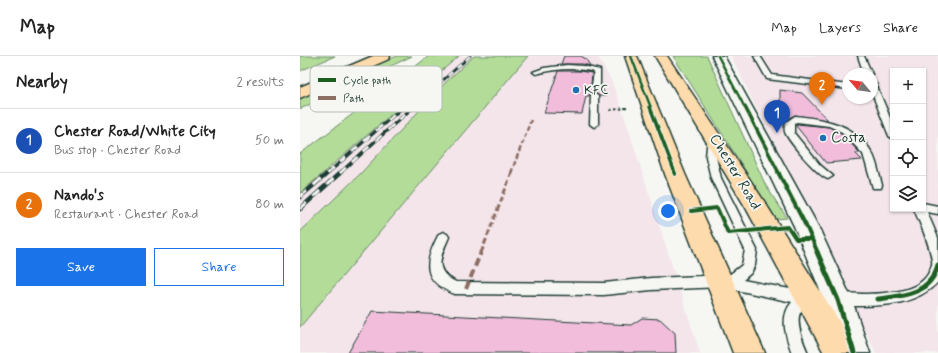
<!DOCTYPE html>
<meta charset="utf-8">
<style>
body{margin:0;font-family:Mynerve,sans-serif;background:#f6f6f6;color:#222}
.controls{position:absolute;right:12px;top:12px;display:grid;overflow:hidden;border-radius:0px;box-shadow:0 1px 3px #0004}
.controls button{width:36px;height:36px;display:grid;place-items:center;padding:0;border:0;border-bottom:1px solid #e0e0e0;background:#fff;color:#222;font:20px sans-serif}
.compass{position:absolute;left:542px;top:12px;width:36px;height:36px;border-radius:50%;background:#fff;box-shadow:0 1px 3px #0004;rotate:299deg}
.you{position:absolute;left:368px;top:155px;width:14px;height:14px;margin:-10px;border:3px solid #fff;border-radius:50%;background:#1a73e8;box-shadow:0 0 0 6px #1a73e833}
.badge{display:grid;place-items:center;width:26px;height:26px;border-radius:50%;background:#1a73e8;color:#fff;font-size:13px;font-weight:700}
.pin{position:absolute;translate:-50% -33px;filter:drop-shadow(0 1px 2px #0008)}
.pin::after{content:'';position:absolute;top:21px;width:14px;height:12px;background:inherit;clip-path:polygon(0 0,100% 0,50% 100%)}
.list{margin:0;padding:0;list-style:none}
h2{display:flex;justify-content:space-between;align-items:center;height:52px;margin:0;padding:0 16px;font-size:17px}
h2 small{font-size:13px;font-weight:400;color:#767676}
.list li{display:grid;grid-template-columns:26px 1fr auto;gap:12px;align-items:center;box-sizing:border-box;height:64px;padding:0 16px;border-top:1px solid #e0e0e0}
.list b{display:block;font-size:15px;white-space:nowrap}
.list p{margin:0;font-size:13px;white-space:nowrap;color:#767676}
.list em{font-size:13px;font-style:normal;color:#767676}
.actions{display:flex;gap:8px;padding:12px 16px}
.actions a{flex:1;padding:9px 0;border:1px solid #1a73e8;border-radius:0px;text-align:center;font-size:14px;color:#1a73e8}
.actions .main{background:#1a73e8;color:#fff}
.icon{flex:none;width:22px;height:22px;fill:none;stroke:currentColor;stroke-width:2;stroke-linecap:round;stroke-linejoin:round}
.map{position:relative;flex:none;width:638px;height:297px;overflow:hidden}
header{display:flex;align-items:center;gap:24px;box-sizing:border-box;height:56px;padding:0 20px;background:#fff;border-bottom:1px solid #e0e0e0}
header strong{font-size:19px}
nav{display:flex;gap:22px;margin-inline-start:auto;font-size:14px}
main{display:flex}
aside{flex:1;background:#fff}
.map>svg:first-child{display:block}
.built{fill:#f4e5eb;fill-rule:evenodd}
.green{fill:#b3dc99;stroke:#698c66}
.building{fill:#f1bddb;stroke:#1f3d34}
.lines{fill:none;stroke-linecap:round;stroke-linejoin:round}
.lane-casing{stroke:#1f3d34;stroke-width:3}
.street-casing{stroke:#1f3d34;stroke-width:3}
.highway-casing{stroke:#1f3d34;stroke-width:3}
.path-far1{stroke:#1f3d34;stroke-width:1.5;stroke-dasharray:2 2;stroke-linecap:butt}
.path{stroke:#1f3d34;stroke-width:2;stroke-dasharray:2.5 2.5;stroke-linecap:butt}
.lane{fill:#f6f6f2;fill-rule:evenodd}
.street{fill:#f6f6f2;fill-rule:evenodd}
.highway{fill:#fedbac;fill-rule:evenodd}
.rail-far2-casing{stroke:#1f3d34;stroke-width:3}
.rail-far1-casing{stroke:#1f3d34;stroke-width:3.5}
.rail-casing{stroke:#1f3d34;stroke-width:4.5}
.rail-far2{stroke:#f6f6f2;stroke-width:2;stroke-dasharray:6;stroke-linecap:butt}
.rail-far1{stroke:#f6f6f2;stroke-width:2.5;stroke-dasharray:8;stroke-linecap:butt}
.rail{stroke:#f6f6f2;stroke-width:3;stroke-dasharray:9;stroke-linecap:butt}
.quiet-far2{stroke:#8d6e63;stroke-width:2.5;stroke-dasharray:5 2.5;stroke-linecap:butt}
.quiet-far1{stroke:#8d6e63;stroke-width:3;stroke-dasharray:6 3;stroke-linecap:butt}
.quiet{stroke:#8d6e63;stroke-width:4;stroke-dasharray:8 4;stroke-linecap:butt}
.cycleway-far3-casing{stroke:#f6f6f2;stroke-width:4}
.cycleway-far2-casing{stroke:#f6f6f2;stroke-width:5.5}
.cycleway-far1-casing{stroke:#f6f6f2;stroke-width:6}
.cycleway-casing{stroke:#f6f6f2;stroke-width:8}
.cycleway-far3{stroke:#1b5e20;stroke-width:2.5}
.cycleway-far2{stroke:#1b5e20;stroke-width:3.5}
.cycleway-far1{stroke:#1b5e20;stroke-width:4}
.cycleway{stroke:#1b5e20;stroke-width:5}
.poi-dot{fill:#1f6fb2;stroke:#f6f6f2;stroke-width:1.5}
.labels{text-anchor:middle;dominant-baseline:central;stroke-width:3.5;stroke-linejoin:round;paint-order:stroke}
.far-poi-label{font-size:13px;fill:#1f3d34;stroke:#f6f6f2;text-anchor:start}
.poi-label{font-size:15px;fill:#1f3d34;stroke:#f6f6f2;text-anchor:start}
.street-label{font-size:15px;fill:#1f3d34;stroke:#f6f6f2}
.key{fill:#f6f6f2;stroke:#b6beb9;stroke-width:1}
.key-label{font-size:11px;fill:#1f3d34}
</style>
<header>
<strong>Map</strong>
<nav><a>Map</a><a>Layers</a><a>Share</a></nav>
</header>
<main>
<aside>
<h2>Nearby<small>2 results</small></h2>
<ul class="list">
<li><span class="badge" style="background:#1a4fb4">1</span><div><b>Chester Road/White City</b><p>Bus stop · Chester Road</p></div><em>50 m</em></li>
<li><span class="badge" style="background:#e8710a">2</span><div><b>Nando's</b><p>Restaurant · Chester Road</p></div><em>80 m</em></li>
</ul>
<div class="actions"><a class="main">Save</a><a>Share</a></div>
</aside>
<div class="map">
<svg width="638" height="297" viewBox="0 0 638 297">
<rect width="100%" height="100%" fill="#f6f6f2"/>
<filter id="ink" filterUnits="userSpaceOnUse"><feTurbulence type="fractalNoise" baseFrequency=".025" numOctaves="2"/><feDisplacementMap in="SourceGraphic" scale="8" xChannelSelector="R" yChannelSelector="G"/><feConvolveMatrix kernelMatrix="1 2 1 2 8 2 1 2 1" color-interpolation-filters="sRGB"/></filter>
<g filter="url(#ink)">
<path class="built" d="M129,0H297L311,24L322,53L400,297H0V98Z
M431,0H638V297H576ZM593,15H623V153H593ZM548,18H572V42H548Z"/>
<path class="green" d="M0,0H35L0,15Z
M97,0H112L0,53V43Z
M129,0H159L0,137V98Z
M174,0H228L0,271V176L60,118L146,26Z
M373,0H407L466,130L487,162L476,163Z"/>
<path class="building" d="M264,0H281L286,3L290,10L283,8H261Z
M258,15H279L292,17L291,30L295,32L301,30L306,40H299L294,36L290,37L289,40H286L282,58L244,57Z
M480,34L502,37L528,64L495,59L489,62L480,52Z
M496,68L529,71L541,77L560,97H555L562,104L526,107L496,70Z
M72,255L331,269L342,262L360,263L375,277L376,297H48Z"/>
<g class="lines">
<defs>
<path id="lane" d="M454,0H460L472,19L548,29V33L467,23Z
M558,0H564L572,18H564Z
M267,9L283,10L300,14V29L296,31L292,29L294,16C275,11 255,13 236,18L233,16L244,12Z
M572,26L576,28L593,69V83L589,80L572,37Z
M291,38H294L298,40V68L294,71L290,68Z
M495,60C525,63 556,68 572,97C577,106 579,119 582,129L581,132H573L563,98L542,76L529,70L497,66L494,67V77L520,109L533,120L528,123C519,121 488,85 485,76C484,72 485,69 486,66Z
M412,77L416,80V101L421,122L457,194L455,209L451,217L443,224L511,237L516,239L518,243L516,247C512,249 507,250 504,252C492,261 503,286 508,297H492C486,281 479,261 492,246L422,231L351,234L304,239L155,238C121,225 124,206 139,178L143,176L147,178L149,181C140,201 133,215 156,226L304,227L351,222L429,219L442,209L445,194L411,122L406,101L408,80Z
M623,147L638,150V158L627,156L638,182V226C617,248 587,250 558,250C549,250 541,251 533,248L531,244L533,240C543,236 556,238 567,238C587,237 621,237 630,214C631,211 633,208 632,205C630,188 621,170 614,153H623Z"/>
<path id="street" d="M412,0H424L518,170L552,244L570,297H538L524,244L494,170Z"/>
<path id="highway" d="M73,0H90L89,3L0,42V31Z
M325,0H337L385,118L465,297H433L365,118Z
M355,0H367L464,145L552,286L557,297H524L446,152Z"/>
</defs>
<use href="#lane" class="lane-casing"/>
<use href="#street" class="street-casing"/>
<use href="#highway" class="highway-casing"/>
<path class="path-far1" d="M324,52H327"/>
<path class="path" d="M310,54L327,52"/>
<use href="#lane" class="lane"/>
<use href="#street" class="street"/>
<use href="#highway" class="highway"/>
<defs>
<path id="rail-far2" d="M102,52L128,30
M112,52L170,0"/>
<path id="rail-far1" d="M28,117L103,51
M40,117L113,51"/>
<path id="rail" d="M0,141L29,116
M0,153L41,116"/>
</defs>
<use href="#rail-far2" class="rail-far2-casing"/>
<use href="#rail-far1" class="rail-far1-casing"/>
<use href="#rail" class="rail-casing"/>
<use href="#rail-far2" class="rail-far2"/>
<use href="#rail-far1" class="rail-far1"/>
<use href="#rail" class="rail"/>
<path class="quiet-far2" d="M211,117L231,64"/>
<path class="quiet-far1" d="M181,197L212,116"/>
<path class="quiet" d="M166,233L181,196"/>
<defs>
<path id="cycleway-far3" d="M331,0L351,52
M418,0L445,52"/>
<path id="cycleway-far2" d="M350,51L375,117
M445,51L479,117"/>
<path id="cycleway-far1" d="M374,116L375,118
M478,116L506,170L518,197
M391,155L417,152L428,177L488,171L496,183H512"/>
<path id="cycleway" d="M517,196L538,244L554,297
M578,243C604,240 630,238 638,209"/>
</defs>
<use href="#cycleway-far3" class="cycleway-far3-casing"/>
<use href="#cycleway-far2" class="cycleway-far2-casing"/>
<use href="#cycleway-far1" class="cycleway-far1-casing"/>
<use href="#cycleway" class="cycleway-casing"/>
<use href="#cycleway-far3" class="cycleway-far3"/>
<use href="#cycleway-far2" class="cycleway-far2"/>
<use href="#cycleway-far1" class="cycleway-far1"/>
<use href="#cycleway" class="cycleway"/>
</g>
</g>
<g class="poi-dot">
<circle cx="276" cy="34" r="4"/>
<circle cx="523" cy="82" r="4"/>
</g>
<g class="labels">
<g class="far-poi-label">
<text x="284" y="34">KFC</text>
</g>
<g class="poi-label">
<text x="531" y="82">Costa</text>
</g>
<g class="street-label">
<text transform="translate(435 116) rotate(59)">Chester Road</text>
</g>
</g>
<rect x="10" y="10" width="132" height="46" rx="6" class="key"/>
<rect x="18" y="22" width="18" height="4" fill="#1b5e20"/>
<rect x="18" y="40" width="18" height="4" fill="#8d6e63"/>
<g class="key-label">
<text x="43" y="28">Cycle path</text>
<text x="43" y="46">Path</text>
</g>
</svg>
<div class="controls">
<button>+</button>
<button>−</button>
<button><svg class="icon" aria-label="locate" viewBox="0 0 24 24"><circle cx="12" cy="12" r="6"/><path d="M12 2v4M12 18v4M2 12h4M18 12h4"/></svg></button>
<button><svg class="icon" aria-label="layers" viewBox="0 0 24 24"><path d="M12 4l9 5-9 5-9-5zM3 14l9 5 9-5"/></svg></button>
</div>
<svg class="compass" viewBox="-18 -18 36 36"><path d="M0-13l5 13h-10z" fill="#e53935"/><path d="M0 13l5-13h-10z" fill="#767676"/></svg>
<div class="you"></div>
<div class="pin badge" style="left:477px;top:77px;background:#1a4fb4">1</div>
<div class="pin badge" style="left:522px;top:49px;background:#e8710a">2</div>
</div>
</main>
